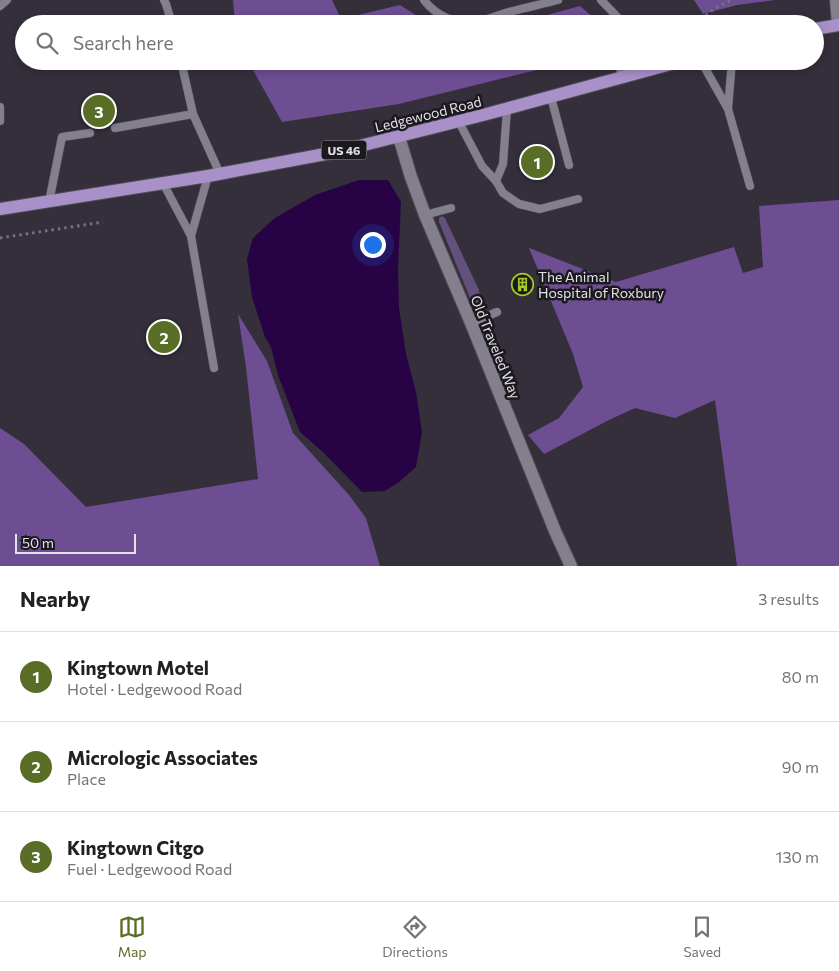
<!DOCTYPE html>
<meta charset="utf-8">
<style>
body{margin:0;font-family:Commissioner,sans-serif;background:#f6f6f6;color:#202124}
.scale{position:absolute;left:15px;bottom:12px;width:121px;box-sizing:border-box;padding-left:5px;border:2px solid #e3e1e8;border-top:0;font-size:14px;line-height:18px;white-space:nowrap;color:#e3e1e8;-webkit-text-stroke:4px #1b191e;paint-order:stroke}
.you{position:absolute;left:372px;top:244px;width:18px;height:18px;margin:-12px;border:4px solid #fff;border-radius:50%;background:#1a73e8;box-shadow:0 0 0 8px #1a73e833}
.badge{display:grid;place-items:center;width:32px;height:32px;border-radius:50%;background:#5a6d26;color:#fff;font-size:16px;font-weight:700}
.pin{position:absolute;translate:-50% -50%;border:2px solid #fff;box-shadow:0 1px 5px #0006}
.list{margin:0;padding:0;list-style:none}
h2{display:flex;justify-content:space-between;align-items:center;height:65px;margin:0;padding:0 20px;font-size:21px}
h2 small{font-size:16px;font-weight:400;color:#757577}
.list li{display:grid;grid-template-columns:32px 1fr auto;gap:15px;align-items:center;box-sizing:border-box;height:90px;padding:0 20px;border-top:1px solid #e0e0e0}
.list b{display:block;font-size:19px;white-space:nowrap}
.list p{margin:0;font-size:16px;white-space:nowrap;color:#757577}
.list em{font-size:16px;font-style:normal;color:#757577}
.icon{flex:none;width:28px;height:28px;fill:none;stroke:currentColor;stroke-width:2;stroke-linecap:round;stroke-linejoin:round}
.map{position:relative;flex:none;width:839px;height:566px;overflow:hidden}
.search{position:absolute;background:#fff;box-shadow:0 2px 8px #0003;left:15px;right:15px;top:15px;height:55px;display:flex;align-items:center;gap:12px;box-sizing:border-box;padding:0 18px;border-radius:28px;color:#757577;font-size:19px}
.sheet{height:335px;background:#fff}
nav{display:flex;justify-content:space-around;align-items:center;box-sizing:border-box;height:70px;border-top:1px solid #e0e0e0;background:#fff;font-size:14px;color:#757577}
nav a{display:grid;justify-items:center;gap:2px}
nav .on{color:#5a6d26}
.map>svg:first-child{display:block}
.green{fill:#63507c}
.forest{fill:#6d4e93}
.water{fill:#270244}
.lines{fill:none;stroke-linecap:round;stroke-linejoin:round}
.lane-casing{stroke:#504c55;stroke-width:9}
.street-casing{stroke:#504c55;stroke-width:14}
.primary-casing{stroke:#504c55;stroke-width:14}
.path{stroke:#77737d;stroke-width:3;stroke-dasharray:2.5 4;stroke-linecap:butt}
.lane{stroke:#847f8d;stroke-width:8}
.street{stroke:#847f8d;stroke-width:12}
.primary{stroke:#a990c9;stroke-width:12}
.labels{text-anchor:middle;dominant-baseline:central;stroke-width:5;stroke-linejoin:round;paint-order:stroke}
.shield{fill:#1b191e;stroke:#a7a5ab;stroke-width:1}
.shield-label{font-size:12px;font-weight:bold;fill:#e3e1e8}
.street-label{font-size:14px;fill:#e3e1e8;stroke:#1b191e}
.poi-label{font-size:14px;fill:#e3e1e8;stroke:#1b191e;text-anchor:start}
</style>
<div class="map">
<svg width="839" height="566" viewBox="0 0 839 566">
<rect width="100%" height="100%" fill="#342f3b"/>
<path class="green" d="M442,216L445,218L479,290L480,308L478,310L474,308L439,222V218Z"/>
<path class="forest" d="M233,0H332L341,19L400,5L430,24H235Z
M694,0H775L737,5L703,14Z
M580,6L594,18L595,24H514Z
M248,61H573L399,104L282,122Z
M839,200V566H737L715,400L675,418L635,408L609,420L544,454L528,435L559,418L583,387L573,354L529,248L616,282L734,247L743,273L763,267L759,206Z
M238,314L267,361L293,433L349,495L366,518L380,566H0V428L24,444L86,507L258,479L246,367Z"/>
<path class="water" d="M359,180H388L401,202L398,268L399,308L406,354L416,392L422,432L416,467L399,482L385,491L362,492L323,452L300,432L278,375L271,347L265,337L252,297L247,259L253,238L275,218L315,195Z"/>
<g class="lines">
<defs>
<path id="lane" d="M164,0L166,4L172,24
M424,0C435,15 456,25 475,22C488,20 500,14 513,11C528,7 543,4 558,0
M601,0L624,24
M0,6L7,0
M181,61L193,114
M619,61L622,78
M701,61L728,109L732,61
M551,97L569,165
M0,107V121
M728,109L750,186
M459,122L482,166L496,181L503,193L519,204L540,209L578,199
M115,128L193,114L220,174
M496,181L503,164L507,109
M163,183L191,236L208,176
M49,202L62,137L90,133
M425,215L451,208
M191,236L214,368
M471,323L497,312"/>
<path id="street" d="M836,0L838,25
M399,137L411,177L425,215L471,323L555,531L571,566"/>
<path id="primary" d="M815,29L839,25
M0,209L208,176L336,152L483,115L682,61"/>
</defs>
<use href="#lane" class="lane-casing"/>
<use href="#street" class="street-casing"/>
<use href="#primary" class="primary-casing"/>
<path class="path" d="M696,24L715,8L732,0
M0,238L103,222"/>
<use href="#lane" class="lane"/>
<use href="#street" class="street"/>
<use href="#primary" class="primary"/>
</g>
<defs>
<symbol id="building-ring" viewBox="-11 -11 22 22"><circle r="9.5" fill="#1b191e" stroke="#a2c929" stroke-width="1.5"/><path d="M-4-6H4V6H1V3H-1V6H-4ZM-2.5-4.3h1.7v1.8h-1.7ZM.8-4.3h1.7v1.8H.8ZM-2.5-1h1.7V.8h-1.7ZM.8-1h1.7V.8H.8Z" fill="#a2c929"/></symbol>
</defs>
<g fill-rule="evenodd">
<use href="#building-ring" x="510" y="272" width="25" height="25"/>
</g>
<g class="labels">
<rect class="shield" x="321.5" y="140.5" width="45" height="19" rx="4"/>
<g class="shield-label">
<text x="344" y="150">US 46</text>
</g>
<g class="street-label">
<text transform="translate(428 114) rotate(-14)">Ledgewood Road</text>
<text transform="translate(496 347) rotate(68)">Old Traveled Way</text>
</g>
<g class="poi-label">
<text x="538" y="276">The Animal<tspan x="538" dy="16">Hospital of Roxbury</tspan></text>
</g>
</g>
</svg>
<div class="scale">50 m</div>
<div class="you"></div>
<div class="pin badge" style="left:537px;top:162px">1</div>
<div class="pin badge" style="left:164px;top:337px">2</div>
<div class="pin badge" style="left:99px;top:111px">3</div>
<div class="search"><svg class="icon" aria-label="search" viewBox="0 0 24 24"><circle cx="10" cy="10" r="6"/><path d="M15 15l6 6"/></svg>Search here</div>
</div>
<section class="sheet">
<h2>Nearby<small>3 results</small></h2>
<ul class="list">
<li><span class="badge">1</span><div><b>Kingtown Motel</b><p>Hotel · Ledgewood Road</p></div><em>80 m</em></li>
<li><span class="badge">2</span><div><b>Micrologic Associates</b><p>Place</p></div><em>90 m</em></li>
<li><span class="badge">3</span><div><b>Kingtown Citgo</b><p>Fuel · Ledgewood Road</p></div><em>130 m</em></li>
</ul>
</section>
<nav>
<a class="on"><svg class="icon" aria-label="map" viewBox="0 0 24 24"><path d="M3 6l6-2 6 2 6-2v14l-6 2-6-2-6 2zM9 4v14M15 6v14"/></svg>Map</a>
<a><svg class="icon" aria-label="directions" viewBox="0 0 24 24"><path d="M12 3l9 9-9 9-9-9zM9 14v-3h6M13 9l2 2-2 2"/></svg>Directions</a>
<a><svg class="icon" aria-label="saved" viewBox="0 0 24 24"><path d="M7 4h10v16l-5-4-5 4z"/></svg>Saved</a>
</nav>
